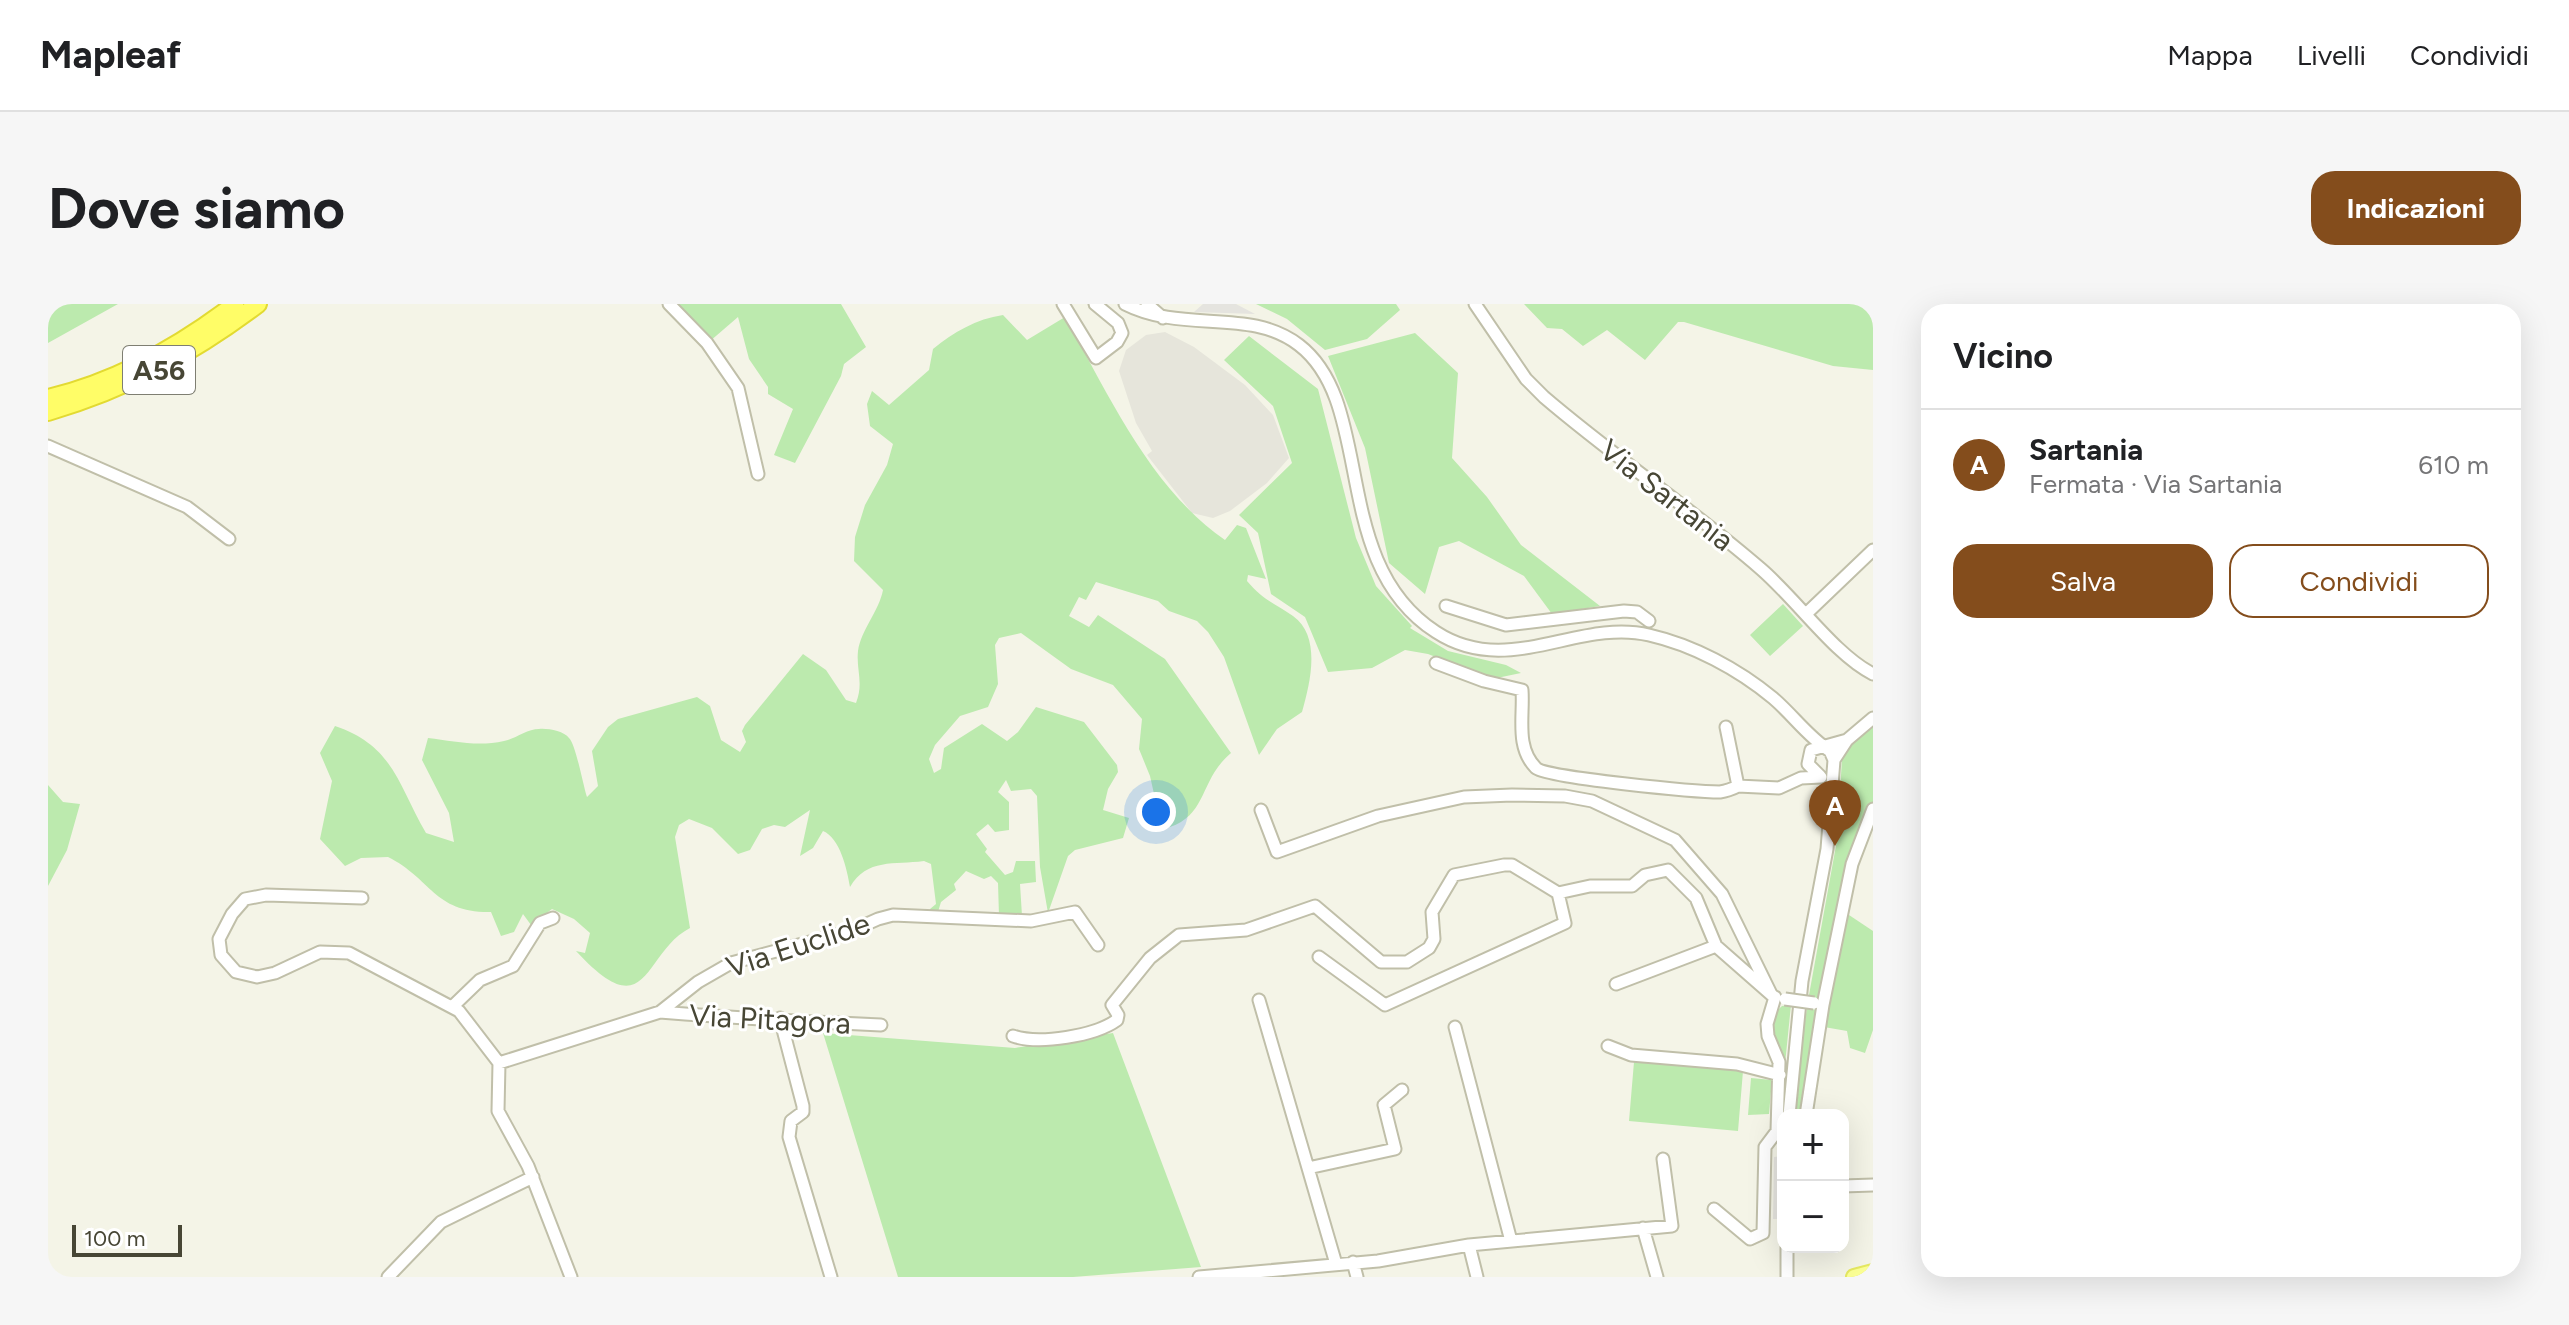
<!DOCTYPE html>
<html lang="it">
<meta charset="utf-8">
<style>
body{margin:0;font-family:Figtree,sans-serif;background:#f6f6f6;color:#202124}
.controls{position:absolute;right:24px;bottom:24px;display:grid;overflow:hidden;border-radius:16px;box-shadow:0 8px 32px #0002}
.controls button{width:72px;height:72px;display:grid;place-items:center;padding:0;border:0;border-bottom:2px solid #e0e0e0;background:#fff;color:#202124;font:40px sans-serif}
.scale{position:absolute;left:24px;bottom:20px;width:110px;box-sizing:border-box;padding-left:8px;border:4px solid #474635;border-top:0;font-size:22px;line-height:28px;white-space:nowrap;color:#474635;-webkit-text-stroke:6px #fff;paint-order:stroke}
.you{position:absolute;left:1108px;top:508px;width:28px;height:28px;margin:-20px;border:6px solid #fff;border-radius:50%;background:#1a73e8;box-shadow:0 0 0 12px #1a73e833}
.badge{display:grid;place-items:center;width:52px;height:52px;border-radius:50%;background:#844d1c;color:#fff;font-size:26px;font-weight:700}
.pin{position:absolute;translate:-50% -66px;filter:drop-shadow(0 2px 4px #0008)}
.pin::after{content:'';position:absolute;top:42px;width:28px;height:24px;background:inherit;clip-path:polygon(0 0,100% 0,50% 100%)}
.list{margin:0;padding:0;list-style:none}
h2{display:flex;justify-content:space-between;align-items:center;height:104px;margin:0;padding:0 32px;font-size:34px}
h2 small{font-size:26px;font-weight:400;color:#757577}
.list li{display:grid;grid-template-columns:52px 1fr auto;gap:24px;align-items:center;box-sizing:border-box;height:112px;padding:0 32px;border-top:2px solid #e0e0e0}
.list b{display:block;font-size:30px;white-space:nowrap}
.list p{margin:0;font-size:26px;white-space:nowrap;color:#757577}
.list em{font-size:26px;font-style:normal;color:#757577}
.actions{display:flex;gap:16px;padding:24px 32px}
.actions a{flex:1;padding:18px 0;border:2px solid #844d1c;border-radius:24px;text-align:center;font-size:28px;color:#844d1c}
.actions .main{background:#844d1c;color:#fff}
.map{position:relative;flex:none;width:1825px;height:973px;overflow:hidden;border-radius:24px}
header{display:flex;align-items:center;gap:48px;box-sizing:border-box;height:112px;padding:0 40px;background:#fff;border-bottom:2px solid #e0e0e0}
header strong{font-size:38px}
nav{display:flex;gap:44px;margin-inline-start:auto;font-size:28px}
.intro{display:flex;align-items:center;justify-content:space-between;box-sizing:border-box;height:192px;padding:0 48px}
h1{margin:0;font-size:56px}
.button{padding:20px 36px;border-radius:24px;background:#844d1c;color:#fff;font-size:28px;font-weight:700}
main{display:flex;gap:48px;padding:0 48px}
aside{flex:1;background:#fff;border-radius:24px;box-shadow:0 8px 32px #0002}
.map>svg:first-child{display:block}
.industrial{fill:#e6e5db}
.green{fill:#bceaae}
.parking{fill:#e5e4df}
.lines{fill:none;stroke-linecap:round;stroke-linejoin:round}
.minor-casing{stroke:#c0bfa9;stroke-width:15}
.major-casing{stroke:#e5e861;stroke-width:18}
.highway-casing{stroke:#e2da32;stroke-width:20}
.minor{stroke:#fff;stroke-width:11}
.major{stroke:#fbff95;stroke-width:14}
.highway{stroke:#fffd67;stroke-width:16}
.minor-bridge-casing{stroke:#c0bfa9;stroke-width:15;stroke-linecap:butt}
.minor-bridge{stroke:#fff;stroke-width:11}
.labels{text-anchor:middle;dominant-baseline:central;stroke-width:6;stroke-linejoin:round;paint-order:stroke}
.shield{fill:#fff;stroke:#7e7e72;stroke-width:2}
.shield-label{font-size:28px;font-weight:bold;fill:#474635}
.street-label{font-size:30px;fill:#474635;stroke:#fff}
</style>
<header>
<strong>Mapleaf</strong>
<nav><a>Mappa</a><a>Livelli</a><a>Condividi</a></nav>
</header>
<div class="intro"><h1>Dove siamo</h1><a class="button">Indicazioni</a></div>
<main>
<div class="map">
<svg width="1825" height="973" viewBox="0 0 1825 973">
<rect width="100%" height="100%" fill="#f4f4e7"/>
<path class="industrial" d="M1117,28L1146,43L1197,81L1225,111L1241,154L1219,179L1182,207L1165,214L1144,209L1099,151L1104,147L1088,119L1071,67L1078,46L1098,31Z"/>
<path class="green" d="M0,0H70L0,39Z
M625,0H793L818,43L796,60L793,72L747,159L726,151L745,105L720,90V83L701,55L690,13L661,38Z
M1208,0H1348L1352,6L1319,35L1277,46L1239,15Z
M1476,0H1825V66L1785,62L1636,18H1630L1597,56L1559,26L1535,42L1514,25L1499,24Z
M955,11L979,36L1017,13C1061,91 1102,184 1177,236L1189,221L1198,224L1218,275L1200,271L1199,277C1215,296 1226,299 1245,312C1274,333 1262,379 1254,408L1229,425L1211,451L1176,353L1160,328L1149,317L1121,307L1110,297L1048,278L1038,296L1031,293L1021,312L1041,323L1050,311L1117,355L1183,449C1151,476 1160,510 1122,523L1111,512L1102,472L1091,445L1094,415L1065,381L1023,365L973,329L951,334L947,341L950,380L940,403L912,412L887,441L881,455L886,469L893,465L896,444L934,420L959,437L970,428L988,403L1036,418L1069,461L1070,468L1060,485L1055,506L1081,514L1075,534L1027,546L1020,552L1000,609L992,563L989,492L983,485L963,487L958,476L950,488L961,498V526L947,528L940,520L928,530L939,545L937,548L957,571L965,568L968,557H987L988,578L972,580L974,612H951L950,579L943,572L936,575L918,567L906,580L908,586L893,598L889,611H883L882,605L888,600L883,560L876,557C846,561 819,554 802,583C799,565 792,534 775,527L765,544L752,552L762,506L737,523L726,521L714,525L702,546L690,550L664,524L641,515L631,521L627,533L642,624C594,649 601,726 528,647L537,649L542,629L526,615L504,605L483,621L475,610L466,628L453,632L443,608C386,609 384,575 340,553L313,554L297,562L272,535L284,477L272,449L287,422C346,442 350,481 378,529L406,538L401,509L374,456L380,434C405,437 430,443 456,437C467,435 479,425 491,425C499,424 516,427 521,434C528,441 535,481 539,493L550,482L544,447L560,423L570,415L649,393L662,402L673,436L692,448L698,438L694,427L697,421L755,350L778,366L798,396L808,399C816,379 808,366 810,347C813,326 831,307 835,286L806,257L807,233L817,201L839,161L845,140L822,122L819,100L824,87L841,101L881,66L885,45C906,28 928,15 955,11Z
M1367,29L1410,69L1404,154L1439,193L1473,241L1552,302L1504,310L1476,272L1411,237L1391,243L1377,290L1341,259L1317,144L1280,52Z
M1201,32L1270,85L1308,234L1328,282L1364,322L1362,324L1400,347L1458,361L1473,369L1444,375L1380,350L1357,346L1324,364L1280,368L1257,313L1223,290L1210,229L1191,211L1244,159L1225,102L1176,56Z
M1735,300L1755,322L1722,352L1702,331Z
M1825,421V498L1813,518L1798,558L1775,690L1769,694L1761,691L1789,536L1794,455L1804,439Z
M0,481L15,498L32,500L19,546L0,582Z
M1795,607L1825,627V726L1817,749L1802,744L1799,727L1776,723Z
M1743,701L1736,770C1729,748 1713,720 1734,702Z
M1759,704L1768,706L1770,710L1753,811H1747L1749,767Z
M775,729L967,744L1065,729L1153,963L1025,973H850Z
M1586,758L1695,767L1690,827L1581,817Z
M1703,774L1724,776L1721,810L1700,811Z"/>
<path class="parking" d="M1155,0H1188L1207,10L1146,8Z
M1733,852L1731,915H1725L1726,853Z"/>
<g class="lines">
<defs>
<path id="minor" d="M621,0L659,39L690,84L710,170
M1015,0L1048,54L1069,38L1074,29L1070,19L1047,0
M1077,0C1136,30 1202,3 1251,41C1329,101 1280,258 1388,328C1460,375 1530,314 1601,331C1645,341 1690,365 1725,394C1745,411 1760,433 1782,447L1786,456
M1099,0L1115,14
M1427,0L1478,75L1496,93C1566,153 1644,205 1713,265C1749,296 1787,351 1825,370
M0,142L139,203L181,235
M1398,302L1458,321L1576,307L1589,308L1601,317
M1759,309L1825,246
M1388,359L1436,377L1474,386C1476,412 1467,443 1488,464C1499,474 1650,488 1672,488C1679,487 1684,485 1690,482
M1678,423L1690,482L1731,484L1753,474L1773,473
M1772,472L1760,460L1763,446L1799,436
M1213,506L1229,548L1330,512L1416,493L1464,491L1517,492L1544,497L1627,536L1674,590L1723,690
M314,594L218,591L197,595L184,610L171,635L173,651L188,668L209,673L227,669L272,648L301,649L411,707L451,759L450,807L480,862L523,973
M1271,653L1337,701L1517,619L1510,589
M1568,680L1668,642L1725,692
M1211,696L1288,960
M404,703L432,676L465,662L492,619L505,614
M612,708C686,714 759,718 833,721
M732,714L755,802V808L743,817L741,833L783,973
M1407,723L1463,937
M965,732C991,741 1047,732 1069,716L1070,711L1064,701L1102,654L1131,631L1198,626L1267,602L1333,658H1359L1381,644L1386,635L1384,608L1406,571L1456,561H1464L1510,589L1542,582H1584L1597,571L1620,566L1648,594L1668,642
M1560,742L1583,751L1689,760L1732,771
M451,759L612,708L650,678L683,659L803,627L830,615L845,611L983,617L1027,608L1050,641
M1741,811L1754,677L1779,545L1786,456L1799,436L1825,414
M1758,811L1775,701L1804,560L1825,505
M1260,864L1347,845L1336,801L1354,786
M1795,882L1825,881
M1666,905L1702,935L1715,929L1717,843L1729,827L1731,758L1720,732L1719,720L1727,693
M1595,924L1609,973
M1421,941L1624,922L1615,855
M1305,958L1309,973
M340,973L393,918L485,873
M1151,973L1330,957L1421,941L1429,973
M1739,973V943"/>
<path id="major" d="M1806,973L1825,968"/>
<path id="highway" d="M0,94C68,78 132,42 187,0
M0,108C79,85 145,49 210,0"/>
</defs>
<use href="#minor" class="minor-casing"/>
<use href="#major" class="major-casing"/>
<use href="#highway" class="highway-casing"/>
<use href="#minor" class="minor"/>
<use href="#major" class="major"/>
<use href="#highway" class="highway"/>
<defs>
<path id="minor-bridge" d="M1737,695L1766,699"/>
</defs>
<use href="#minor-bridge" class="minor-bridge-casing"/>
<use href="#minor-bridge" class="minor-bridge"/>
</g>
<g class="labels">
<rect class="shield" x="75" y="42" width="72" height="48" rx="6"/>
<g class="shield-label">
<text x="111" y="66">A56</text>
</g>
<g class="street-label">
<text transform="translate(1619 191) rotate(38)">Via Sartania</text>
<text transform="translate(750 641) rotate(-18)">Via Euclide</text>
<text transform="translate(722 715) rotate(3)">Via Pitagora</text>
</g>
</g>
</svg>
<div class="controls">
<button>+</button>
<button>−</button>
</div>
<div class="scale">100 m</div>
<div class="you"></div>
<div class="pin badge" style="left:1787px;top:542px">A</div>
</div>
<aside>
<h2>Vicino<small></small></h2>
<ul class="list">
<li><span class="badge">A</span><div><b>Sartania</b><p>Fermata · Via Sartania</p></div><em>610 m</em></li>
</ul>
<div class="actions"><a class="main">Salva</a><a>Condividi</a></div>
</aside>
</main>
